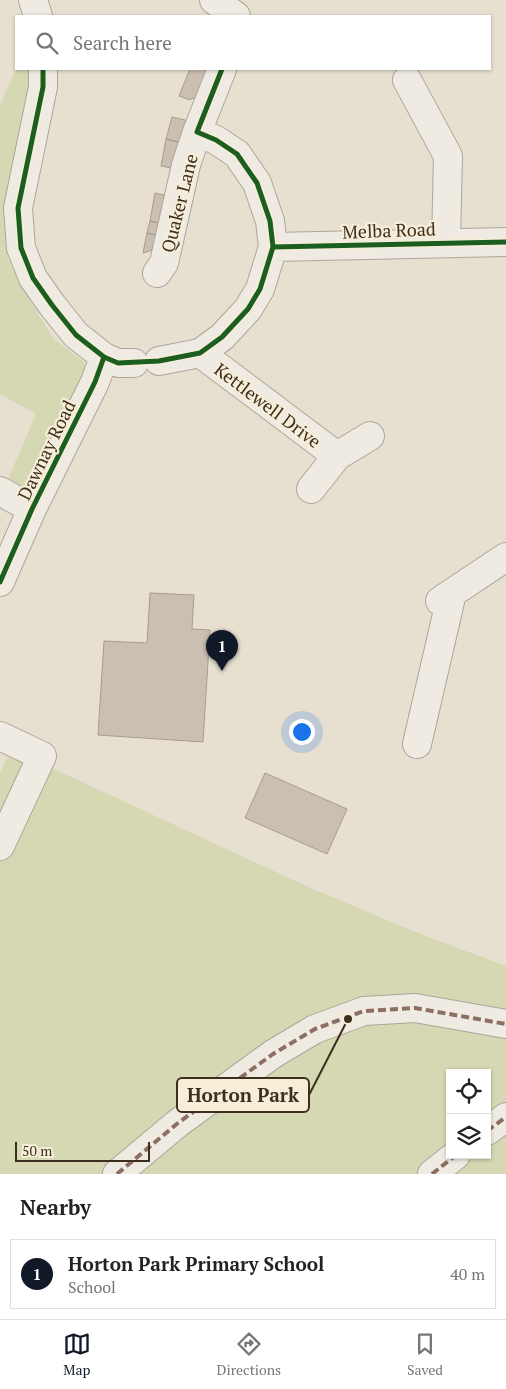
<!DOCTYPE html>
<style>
body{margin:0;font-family:"PT Serif",serif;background:#f2f2f2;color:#222}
.controls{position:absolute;right:15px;bottom:15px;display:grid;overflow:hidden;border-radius:0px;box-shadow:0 1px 4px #0004}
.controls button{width:45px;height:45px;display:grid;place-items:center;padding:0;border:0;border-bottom:1px solid #e0e0e0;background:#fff;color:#222;font:25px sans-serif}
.scale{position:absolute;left:15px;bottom:12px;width:135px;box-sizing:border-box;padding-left:5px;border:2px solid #3d2e20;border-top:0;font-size:14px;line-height:18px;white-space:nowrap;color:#3d2e20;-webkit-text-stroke:4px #f7eed8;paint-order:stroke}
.you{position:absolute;left:301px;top:731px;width:18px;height:18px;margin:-12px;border:4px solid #fff;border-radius:50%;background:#1a73e8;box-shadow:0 0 0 8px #1a73e833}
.badge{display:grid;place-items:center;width:32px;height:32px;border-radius:50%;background:#111827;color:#fff;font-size:16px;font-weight:700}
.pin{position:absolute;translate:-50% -41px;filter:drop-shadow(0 1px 2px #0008)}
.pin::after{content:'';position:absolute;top:26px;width:18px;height:15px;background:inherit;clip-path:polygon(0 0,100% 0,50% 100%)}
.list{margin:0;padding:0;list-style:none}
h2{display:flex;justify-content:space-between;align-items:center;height:65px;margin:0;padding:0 20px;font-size:21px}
h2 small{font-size:16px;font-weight:400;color:#767676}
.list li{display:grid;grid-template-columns:32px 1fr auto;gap:15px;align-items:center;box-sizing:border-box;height:70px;margin:0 10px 10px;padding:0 10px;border:1px solid #e0e0e0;border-radius:0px}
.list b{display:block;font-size:19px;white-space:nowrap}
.list p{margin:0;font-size:16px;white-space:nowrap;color:#767676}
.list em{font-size:16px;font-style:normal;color:#767676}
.icon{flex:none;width:28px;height:28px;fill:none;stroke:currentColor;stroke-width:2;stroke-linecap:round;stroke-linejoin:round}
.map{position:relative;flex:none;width:506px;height:1174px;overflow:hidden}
.search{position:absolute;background:#fff;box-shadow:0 1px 4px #0004;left:15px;right:15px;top:15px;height:55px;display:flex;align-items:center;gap:12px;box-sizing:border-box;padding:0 18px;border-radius:0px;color:#767676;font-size:19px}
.sheet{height:145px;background:#fff}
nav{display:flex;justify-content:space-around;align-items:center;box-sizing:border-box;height:70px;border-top:1px solid #e0e0e0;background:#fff;font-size:14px;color:#767676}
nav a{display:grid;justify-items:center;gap:2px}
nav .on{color:#111827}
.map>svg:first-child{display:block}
.green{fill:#d6d7b3;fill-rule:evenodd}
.building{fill:#cbbfb2;stroke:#a89c90}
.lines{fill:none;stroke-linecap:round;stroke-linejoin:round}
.minor-casing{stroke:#ada599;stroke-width:30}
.minor{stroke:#efebe3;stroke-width:28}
.quiet{stroke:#8d6e63;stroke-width:4;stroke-dasharray:8 4;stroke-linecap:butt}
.cycleway-casing{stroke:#f7eed8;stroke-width:8}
.cycleway{stroke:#1b5e20;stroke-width:5}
.labels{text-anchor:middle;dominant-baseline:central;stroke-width:4.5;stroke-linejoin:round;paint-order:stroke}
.street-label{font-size:18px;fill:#3d2e20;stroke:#f7eed8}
.leader{fill:none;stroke:#3d2e20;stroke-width:2}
.callout-dot{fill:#3d2e20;stroke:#f7eed8;stroke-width:2}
.callout{fill:#f7eed8;stroke:#3d2e20;stroke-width:2}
.callout-label{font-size:19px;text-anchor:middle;font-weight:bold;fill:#3d2e20}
</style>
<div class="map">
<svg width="506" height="1174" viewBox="0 0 506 1174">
<rect width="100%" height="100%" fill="#e7e0d1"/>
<path class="green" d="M16,69H31L32,92L8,204L7,257L22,287L53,338L84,362L85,378L30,493L8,479L36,414L0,394V105Z
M11,749L315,890L423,935L506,966V1174H0V773ZM450,1073H487V1155H450Z"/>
<path class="building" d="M190,69H210L197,100L192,98L190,100L179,96Z
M172,117L189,121L182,143L166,139Z
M166,139L182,143L177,169L161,166Z
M155,193L172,197L167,225L150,221Z
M150,221L167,225L164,237L147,233Z
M147,233L164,237L162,247L143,253Z
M150,593L194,595L192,629L210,630L203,742L98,735L104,641L147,643Z
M265,773L347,809L327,854L245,818Z"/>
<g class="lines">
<defs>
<path id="minor" d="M33,0L38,16
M214,0L236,16
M43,69V87L18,208L21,248L33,278L52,305L76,335L104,357L118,363H134
M407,80L448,156L446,242
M273,247L506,242
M157,273L164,263L186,165L197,132
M200,353L337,456L311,489
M159,361L200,353L222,337L248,309L260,289L273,247L270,221L257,183L237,154L216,140L197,132L222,69
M337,456L370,436
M0,491L32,509
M0,582L32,509L95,382L104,357
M440,601L506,557
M0,736L42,756L0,846
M417,744L452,593
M487,1131L506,1117
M117,1174L178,1123L273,1054L315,1029L364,1011L415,1008L506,1024
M432,1174L456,1155"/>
</defs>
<use href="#minor" class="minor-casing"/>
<use href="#minor" class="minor"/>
<path class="quiet" d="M487,1131L506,1117
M117,1174L178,1123L273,1054L315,1029L364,1011L415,1008L506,1024
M432,1174L456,1155"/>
<defs>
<path id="cycleway" d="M43,69V87L18,208L21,248L33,278L52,305L76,335L104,357L118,363L159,361L200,353L222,337L248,309L260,289L273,247L270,221L257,183L237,154L216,140L197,132L222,69
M273,247L506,242
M0,582L32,509L95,382L104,357"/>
</defs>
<use href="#cycleway" class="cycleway-casing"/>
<use href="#cycleway" class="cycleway"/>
</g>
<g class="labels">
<g class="street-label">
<text transform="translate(179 203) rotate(-76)">Quaker Lane</text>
<text transform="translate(389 230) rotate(-2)">Melba Road</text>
<text transform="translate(268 405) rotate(37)">Kettlewell Drive</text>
<text transform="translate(46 450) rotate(-64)">Dawnay Road</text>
</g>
</g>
<path class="leader" d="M348 1019L309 1095"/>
<circle class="callout-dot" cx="348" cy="1019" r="5"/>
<rect class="callout" x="177" y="1078" width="132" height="34" rx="5"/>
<g class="callout-label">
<text x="243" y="1102">Horton Park</text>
</g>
</svg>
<div class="controls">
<button><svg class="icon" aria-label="locate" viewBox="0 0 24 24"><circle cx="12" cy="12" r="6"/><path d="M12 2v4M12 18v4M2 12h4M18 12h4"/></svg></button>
<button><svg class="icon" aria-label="layers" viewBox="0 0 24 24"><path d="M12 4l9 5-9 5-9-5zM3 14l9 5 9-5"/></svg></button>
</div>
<div class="scale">50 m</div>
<div class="you"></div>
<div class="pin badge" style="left:222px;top:671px">1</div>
<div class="search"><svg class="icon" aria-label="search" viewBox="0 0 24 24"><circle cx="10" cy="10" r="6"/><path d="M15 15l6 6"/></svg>Search here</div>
</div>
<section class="sheet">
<h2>Nearby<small></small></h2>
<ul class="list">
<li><span class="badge">1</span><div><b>Horton Park Primary School</b><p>School</p></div><em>40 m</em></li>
</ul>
</section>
<nav>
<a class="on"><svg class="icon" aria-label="map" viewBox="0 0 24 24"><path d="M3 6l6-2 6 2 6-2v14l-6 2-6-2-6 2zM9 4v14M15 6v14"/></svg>Map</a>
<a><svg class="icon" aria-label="directions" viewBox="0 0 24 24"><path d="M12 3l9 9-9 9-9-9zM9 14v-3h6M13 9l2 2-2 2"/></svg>Directions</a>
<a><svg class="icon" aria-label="saved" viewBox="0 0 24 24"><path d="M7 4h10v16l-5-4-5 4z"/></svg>Saved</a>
</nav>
